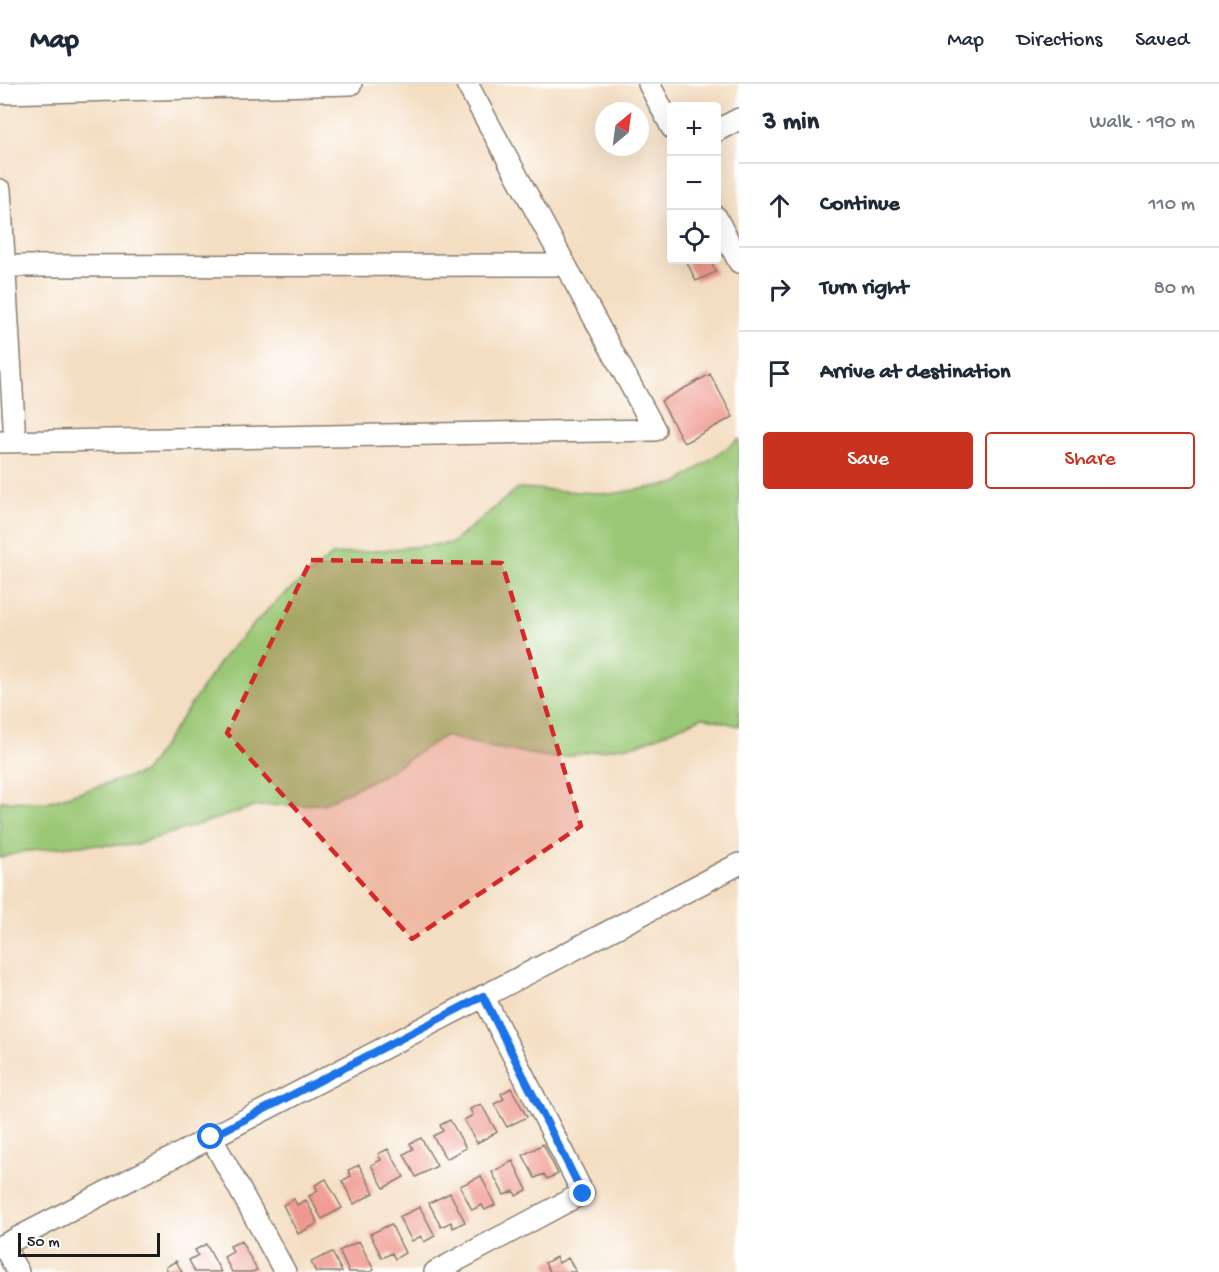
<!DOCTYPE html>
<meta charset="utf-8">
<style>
body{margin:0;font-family:"Gochi Hand",sans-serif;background:#f6f6f7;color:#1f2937}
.controls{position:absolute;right:18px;top:18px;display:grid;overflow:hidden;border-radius:6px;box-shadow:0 6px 24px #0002}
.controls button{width:54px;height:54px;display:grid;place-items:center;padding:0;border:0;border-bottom:2px solid #e0e1e3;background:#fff;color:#1f2937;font:30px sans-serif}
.compass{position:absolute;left:595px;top:18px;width:54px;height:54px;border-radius:50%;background:#fff;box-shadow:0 6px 24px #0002;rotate:29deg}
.scale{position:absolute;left:18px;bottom:15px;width:142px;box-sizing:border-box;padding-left:6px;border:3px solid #1c1c1c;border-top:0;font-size:16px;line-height:21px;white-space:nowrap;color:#1c1c1c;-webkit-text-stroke:4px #fff;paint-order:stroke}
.stop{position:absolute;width:18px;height:18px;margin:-14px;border:4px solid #1a73e8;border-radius:50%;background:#fff}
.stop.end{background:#1a73e8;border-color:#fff;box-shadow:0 2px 6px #0008}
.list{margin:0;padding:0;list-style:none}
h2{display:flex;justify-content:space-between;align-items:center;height:78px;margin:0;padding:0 24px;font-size:26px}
h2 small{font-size:20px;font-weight:400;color:#747a83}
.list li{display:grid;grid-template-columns:39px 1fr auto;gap:18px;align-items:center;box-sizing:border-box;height:84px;padding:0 24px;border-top:2px solid #e0e1e3}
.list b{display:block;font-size:22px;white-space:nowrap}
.list em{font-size:20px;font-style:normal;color:#747a83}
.actions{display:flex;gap:12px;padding:18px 24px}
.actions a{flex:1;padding:14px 0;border:2px solid #c8321e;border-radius:6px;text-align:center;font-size:21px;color:#c8321e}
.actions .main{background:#c8321e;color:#fff}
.icon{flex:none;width:33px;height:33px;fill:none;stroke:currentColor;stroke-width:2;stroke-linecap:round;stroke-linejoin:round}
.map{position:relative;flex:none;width:739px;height:1188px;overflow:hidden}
header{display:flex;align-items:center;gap:36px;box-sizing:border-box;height:84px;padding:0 30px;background:#fff;border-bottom:2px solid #e0e1e3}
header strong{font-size:28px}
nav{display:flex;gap:33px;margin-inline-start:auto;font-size:21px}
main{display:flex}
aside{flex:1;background:#fff}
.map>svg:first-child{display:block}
.green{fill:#9ac774;stroke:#5b7248;stroke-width:1.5}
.building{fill:#ef988d}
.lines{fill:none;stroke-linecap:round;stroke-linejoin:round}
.street-casing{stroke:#887d6f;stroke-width:24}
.street{stroke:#fff;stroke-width:21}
.route{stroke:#1a73e8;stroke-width:8}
.marked{fill:#d62828;fill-opacity:0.2;stroke:#d62828;stroke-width:4.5;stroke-dasharray:12 8;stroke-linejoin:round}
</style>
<header>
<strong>Map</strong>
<nav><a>Map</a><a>Directions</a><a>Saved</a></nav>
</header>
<main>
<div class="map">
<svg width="739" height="1188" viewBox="0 0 739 1188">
<rect width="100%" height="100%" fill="#fff"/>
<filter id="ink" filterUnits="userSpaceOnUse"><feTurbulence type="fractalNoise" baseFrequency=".0167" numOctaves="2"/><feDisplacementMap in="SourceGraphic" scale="12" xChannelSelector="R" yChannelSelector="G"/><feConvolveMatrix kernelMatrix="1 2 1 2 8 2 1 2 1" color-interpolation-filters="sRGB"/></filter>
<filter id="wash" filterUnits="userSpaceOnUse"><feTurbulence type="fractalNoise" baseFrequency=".008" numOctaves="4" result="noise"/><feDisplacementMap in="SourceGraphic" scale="24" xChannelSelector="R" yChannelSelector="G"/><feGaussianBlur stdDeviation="1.35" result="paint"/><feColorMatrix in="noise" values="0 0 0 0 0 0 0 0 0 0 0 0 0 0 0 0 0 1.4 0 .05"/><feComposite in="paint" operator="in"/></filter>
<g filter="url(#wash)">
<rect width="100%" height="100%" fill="#f4dec2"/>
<path class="green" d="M739,355V642L703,633L639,660L555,674L494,664L444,652L385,690L323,720L256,722L134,761H79L21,768L0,774V717L47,718L145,688L224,572L272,521L332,471L452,459L518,404L611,410L677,399Z"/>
<g id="blocks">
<path class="building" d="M686,176H710L716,188L696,197Z
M710,290L733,333L684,359L661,317Z
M511,1004L527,1033L507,1043L494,1020L504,1015L501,1010Z
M481,1020L497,1048L477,1059L464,1036L473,1031L470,1025Z
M450,1036L466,1064L446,1075L433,1052L443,1047L440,1041Z
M421,1054L437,1082L416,1093L404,1070L413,1065L410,1059Z
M543,1060L558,1090L547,1095L544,1090L535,1094L523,1071Z
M388,1065L404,1093L384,1104L371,1081L381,1076L378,1070Z
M513,1077L527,1106L516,1112L514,1107L504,1111L492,1088Z
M359,1081L374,1109L354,1120L342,1097L351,1092L348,1086Z
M481,1092L495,1121L485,1126L482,1121L472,1126L460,1102Z
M326,1095L342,1124L322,1135L309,1112L318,1107L315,1101Z
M450,1109L465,1138L453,1144L451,1138L441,1143L429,1119Z
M294,1115L297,1121L306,1116L318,1139L298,1150L283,1121Z
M420,1123L435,1152L424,1158L421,1152L412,1157L399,1133Z
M391,1140L405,1169L395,1175L392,1169L382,1174L370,1150Z
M241,1157L257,1186L252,1188H232L224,1173L233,1168L230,1162Z
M359,1157L374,1186L370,1188H349L339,1167Z
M206,1160L221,1188H195L189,1176L198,1171L195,1166Z
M332,1168L342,1188H316L311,1178Z
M556,1173L559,1179L568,1174L576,1188H550L545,1179Z
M176,1177L182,1188H168L166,1183Z"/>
</g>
</g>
<g filter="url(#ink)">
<use href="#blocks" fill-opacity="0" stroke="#887d6f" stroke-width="1.5"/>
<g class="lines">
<defs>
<path id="street" d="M649,0L672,44
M0,9L351,0
M716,47L739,35
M0,106L15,357
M716,133L739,178
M4,182L565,181
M0,358L655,346L467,0
M211,1053L285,1188
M3,1161L18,1188
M0,1163L739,780
M435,1188L583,1109L483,912"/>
</defs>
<use href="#street" class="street-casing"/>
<use href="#street" class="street"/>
</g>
</g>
<g class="lines" filter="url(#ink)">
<path class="route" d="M211,1053L483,912L583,1110"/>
</g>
<path class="marked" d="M311,476L502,479L581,742L412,855L227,649Z"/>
</svg>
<div class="controls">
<button>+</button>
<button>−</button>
<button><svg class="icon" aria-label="locate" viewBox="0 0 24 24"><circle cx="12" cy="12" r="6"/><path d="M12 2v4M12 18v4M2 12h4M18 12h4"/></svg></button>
</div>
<svg class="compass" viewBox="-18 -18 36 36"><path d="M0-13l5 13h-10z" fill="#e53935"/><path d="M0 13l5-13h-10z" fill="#747a83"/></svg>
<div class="scale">50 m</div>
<div class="stop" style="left:211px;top:1053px"></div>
<div class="stop end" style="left:583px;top:1110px"></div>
</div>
<aside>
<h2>3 min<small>Walk · 190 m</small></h2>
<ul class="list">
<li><svg class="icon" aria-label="ahead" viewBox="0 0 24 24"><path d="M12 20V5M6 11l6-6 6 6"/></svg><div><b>Continue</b></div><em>110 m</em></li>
<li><svg class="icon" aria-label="right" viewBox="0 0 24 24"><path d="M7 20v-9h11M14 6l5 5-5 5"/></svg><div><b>Turn right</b></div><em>80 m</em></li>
<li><svg class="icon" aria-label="arrive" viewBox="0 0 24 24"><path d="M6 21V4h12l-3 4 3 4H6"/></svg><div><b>Arrive at destination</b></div></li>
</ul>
<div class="actions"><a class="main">Save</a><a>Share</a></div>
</aside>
</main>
